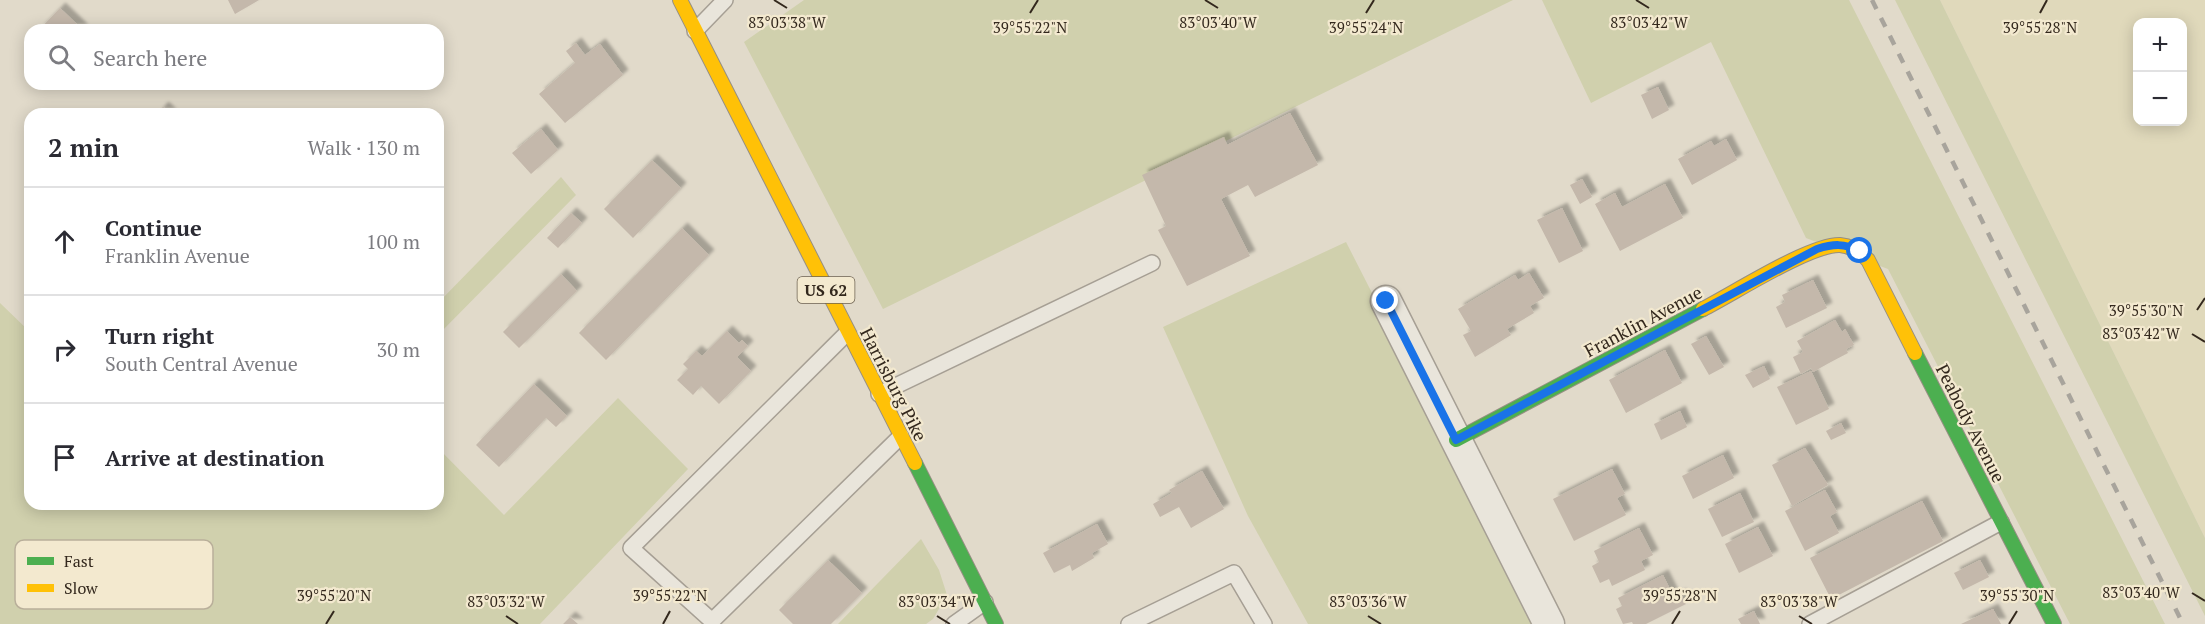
<!DOCTYPE html>
<meta charset="utf-8">
<style>
body{margin:0;font-family:"PT Serif",serif;background:#f2f2f3;color:#2b2b33}
.controls{position:absolute;right:18px;top:18px;display:grid;overflow:hidden;border-radius:12px;box-shadow:0 3px 15px #0003}
.controls button{width:54px;height:54px;display:grid;place-items:center;padding:0;border:0;border-bottom:2px solid #e1e1e2;background:#fff;color:#2b2b33;font:30px sans-serif}
.stop{position:absolute;width:18px;height:18px;margin:-14px;border:4px solid #1a73e8;border-radius:50%;background:#fff}
.stop.end{background:#1a73e8;border-color:#fff;box-shadow:0 2px 6px #0008}
.list{margin:0;padding:0;list-style:none}
h2{display:flex;justify-content:space-between;align-items:center;height:78px;margin:0;padding:0 24px;font-size:26px}
h2 small{font-size:20px;font-weight:400;color:#7c7c81}
.list li{display:grid;grid-template-columns:39px 1fr auto;gap:18px;align-items:center;box-sizing:border-box;height:108px;padding:0 24px;border-top:2px solid #e1e1e2}
.list b{display:block;font-size:22px;white-space:nowrap}
.list p{margin:0;font-size:20px;white-space:nowrap;color:#7c7c81}
.list em{font-size:20px;font-style:normal;color:#7c7c81}
.icon{flex:none;width:33px;height:33px;fill:none;stroke:currentColor;stroke-width:2;stroke-linecap:round;stroke-linejoin:round}
.map{position:relative;flex:none;width:2205px;height:624px;overflow:hidden}
.search{position:absolute;background:#fff;box-shadow:0 3px 15px #0003;left:24px;top:24px;width:420px;height:66px;display:flex;align-items:center;gap:15px;box-sizing:border-box;padding:0 21px;border-radius:18px;color:#7c7c81;font-size:22px}
.panel{position:absolute;background:#fff;box-shadow:0 3px 15px #0003;left:24px;top:108px;width:420px;height:402px;border-radius:18px}
.map>svg:first-child{display:block}
.farmland{fill:#e0d9bb;fill-rule:evenodd}
.green{fill:#d0d0ad}
.building{fill:#c4b8ab;filter:url(#shadow)}
.lines{fill:none;stroke-linecap:round;stroke-linejoin:round}
.lane-casing{stroke:#a69f94;stroke-width:18}
.street-casing{stroke:#a69f94;stroke-width:33}
.fast-casing{stroke:#968f83;stroke-width:16}
.slow-casing{stroke:#968f83;stroke-width:16}
.lane{stroke:#e9e5db;stroke-width:15}
.street{stroke:#e9e5db;stroke-width:30}
.fast{stroke:#4caf50;stroke-width:14}
.slow{stroke:#ffc107;stroke-width:14}
.rail{stroke:#a8a49c;stroke-width:4.5;stroke-dasharray:10 10;stroke-linecap:butt}
.route{stroke:#1a73e8;stroke-width:8}
.ticks{fill:none;stroke:#33281d;stroke-width:2}
.labels{text-anchor:middle;dominant-baseline:central;stroke-width:4.5;stroke-linejoin:round;paint-order:stroke}
.shield{fill:#f3e9cf;stroke:#6d6252;stroke-width:1.5}
.shield-label{font-size:16px;font-weight:bold;fill:#33281d}
.street-label{font-size:18px;fill:#33281d;stroke:#f3e9cf}
.key{fill:#f3e9cf;stroke:#b9af9a;stroke-width:1.5}
.key-label{font-size:16px;fill:#33281d}
.ticks-label{font-size:15px;text-anchor:middle;fill:#33281d;stroke:#f3e9cf;stroke-width:4.5;stroke-linejoin:round;paint-order:stroke}
</style>
<div class="map">
<svg width="2205" height="624" viewBox="0 0 2205 624">
<defs>
<filter id="shadow"><feDropShadow dx="5.5" dy="-5.5" stdDeviation="1.5" flood-color="#0004"/></filter>
</defs>
<rect width="100%" height="100%" fill="#e1daca"/>
<path class="farmland" d="M1940,0H2205V538ZM2138,22H2182V122H2138Z"/>
<path class="green" d="M804,0H1513L883,309L744,42Z
M1542,0H1849L2165,624H2070L1888,269L1806,238L1711,42L1591,103Z
M1895,0H1940L2205,538V616Z
M561,177L576,195L438,335V303Z
M1346,242L1541,624H1308L1248,516L1163,327Z
M0,303L30,332V504H438V448L504,515L618,398L688,469L540,624H0Z
M921,539L939,570L947,595L933,619L926,624H838Z"/>
<path class="building" d="M228,0H259L235,14Z
M60,8L83,30H39Z
M576,43L585,55L600,44L623,75L565,123L539,94L575,63L566,51Z
M1658,87L1669,110L1652,119L1641,95Z
M163,107L171,114H157Z
M1290,113L1318,165L1255,197L1248,185L1221,199L1250,256L1187,286L1158,230L1166,226L1142,175L1224,137L1227,145Z
M541,129L558,150L531,174L512,153Z
M1726,139L1737,160L1692,185L1678,159L1711,141L1714,146Z
M652,160L681,188L633,238L604,209Z
M1582,179L1592,197L1580,204L1570,185Z
M1665,184L1683,218L1620,251L1595,204L1615,193L1622,207Z
M1562,208L1583,251L1559,263L1537,220Z
M571,213L582,223L558,248L547,238Z
M682,228L709,255L606,360L579,333Z
M1529,273L1544,298L1530,306L1534,313L1507,329L1511,335L1475,357L1463,335L1471,331L1458,309L1515,275L1518,280Z
M561,274L577,291L519,348L503,332Z
M1813,280L1827,308L1786,328L1776,307L1785,302L1782,295Z
M1835,320L1842,332L1845,329L1854,345L1846,349L1848,353L1829,363L1813,372L1811,368L1801,374L1793,357L1803,352L1797,341Z
M727,331L739,343L742,340L748,346L737,357L751,371L719,404L701,386L693,395L677,380L688,369L683,364L696,351L702,356Z
M1706,336L1724,367L1709,375L1691,344Z
M1665,350L1682,383L1626,413L1609,380Z
M1764,366L1770,379L1753,388L1745,375Z
M1811,371L1829,409L1796,425L1777,387Z
M534,384L567,416L556,427L546,418L499,467L476,445Z
M1680,411L1687,427L1661,440L1654,424Z
M1841,423L1846,433L1831,440L1826,431Z
M1805,448L1828,485L1792,506L1772,465Z
M1723,455L1734,478L1693,499L1682,476Z
M1612,469L1625,494L1617,498L1626,515L1574,541L1553,499Z
M1202,471L1224,509L1191,528L1179,507L1160,517L1153,504L1172,493L1169,490Z
M1825,490L1837,512L1830,516L1839,533L1805,551L1785,511Z
M1740,493L1754,522L1722,537L1708,509Z
M1922,501L1943,541L1831,599L1810,558Z
M1097,524L1108,544L1092,553L1094,558L1072,571L1070,565L1054,573L1043,553Z
M1758,527L1773,556L1739,573L1725,544Z
M1639,528L1653,555L1641,561L1645,570L1612,586L1609,579L1600,583L1592,566L1599,562L1594,551Z
M828,560L862,593L831,624H793L779,610Z
M1980,560L1989,577L1963,590L1954,573Z
M1663,575L1674,597L1681,594L1686,604L1646,624H1633L1632,622L1623,624L1616,609L1622,606L1618,598Z
M1993,609L2001,624H1961Z
M1754,611L1760,624H1741L1738,619Z
M570,617L578,624H563Z"/>
<g class="lines">
<defs>
<path id="lane" d="M695,31L725,0
M847,333L631,548L712,621L901,436
M879,394L1152,263
M954,624L985,602
M1129,624L1234,573L1264,624
M1810,624L2001,522"/>
<path id="street" d="M1386,301L1549,624"/>
<path id="fast" d="M1915,353L2054,624
M1456,440L1703,309
M915,463L996,624"/>
<path id="slow" d="M680,0L915,463
M1703,309C1733,294 1810,244 1840,245C1852,246 1860,252 1868,260L1915,353"/>
</defs>
<use href="#lane" class="lane-casing"/>
<use href="#street" class="street-casing"/>
<use href="#fast" class="fast-casing"/>
<use href="#slow" class="slow-casing"/>
<use href="#lane" class="lane"/>
<use href="#street" class="street"/>
<use href="#fast" class="fast"/>
<use href="#slow" class="slow"/>
<path class="rail" d="M1872,0L2183,624"/>
</g>
<g class="lines">
<path class="route" d="M1386,301L1456,440L1817,249C1833,244 1844,243 1860,251"/>
</g>
<path class="ticks" d="M774,0L787,8M1205,0L1218,8M1636,0L1649,8M1030,13L1038,0M1366,13L1374,0M2040,13L2047,0M2197,310L2205,298M2192,334L2205,342M2192,593L2205,601M506,616L518,624M937,616L950,624M1368,616L1381,624M1799,616L1812,624M326,624L334,611M663,624L670,611M1672,624L1680,611M2009,624L2017,611"/>
<g class="labels">
<rect class="shield" x="797.5" y="277" width="57" height="26" rx="4.5"/>
<g class="shield-label">
<text x="826" y="290">US 62</text>
</g>
<g class="street-label">
<text transform="translate(1643 321) rotate(-28)">Franklin Avenue</text>
<text transform="translate(894 384) rotate(63)">Harrisburg Pike</text>
<text transform="translate(1971 423) rotate(63)">Peabody Avenue</text>
</g>
</g>
<rect x="15" y="540" width="198" height="69" rx="9" class="key"/>
<rect x="27" y="557" width="27" height="8" fill="#4caf50"/>
<rect x="27" y="584" width="27" height="8" fill="#ffc107"/>
<g class="key-label">
<text x="64" y="567">Fast</text>
<text x="64" y="594">Slow</text>
</g>
<g class="ticks-label">
<text x="787" y="28">83°03'38"W</text>
<text x="1218" y="28">83°03'40"W</text>
<text x="1649" y="28">83°03'42"W</text>
<text x="2040" y="33">39°55'28"N</text>
<text x="1030" y="33">39°55'22"N</text>
<text x="1366" y="33">39°55'24"N</text>
<text x="2146" y="316">39°55'30"N</text>
<text x="2141" y="339">83°03'42"W</text>
<text x="2141" y="598">83°03'40"W</text>
<text x="334" y="601">39°55'20"N</text>
<text x="670" y="601">39°55'22"N</text>
<text x="1680" y="601">39°55'28"N</text>
<text x="2017" y="601">39°55'30"N</text>
<text x="506" y="607">83°03'32"W</text>
<text x="937" y="607">83°03'34"W</text>
<text x="1368" y="607">83°03'36"W</text>
<text x="1799" y="607">83°03'38"W</text>
</g>
</svg>
<div class="controls">
<button>+</button>
<button>−</button>
</div>
<div class="stop" style="left:1860px;top:251px"></div>
<div class="stop end" style="left:1386px;top:301px"></div>
<div class="search"><svg class="icon" aria-label="search" viewBox="0 0 24 24"><circle cx="10" cy="10" r="6"/><path d="M15 15l6 6"/></svg>Search here</div>
<section class="panel">
<h2>2 min<small>Walk · 130 m</small></h2>
<ul class="list">
<li><svg class="icon" aria-label="ahead" viewBox="0 0 24 24"><path d="M12 20V5M6 11l6-6 6 6"/></svg><div><b>Continue</b><p>Franklin Avenue</p></div><em>100 m</em></li>
<li><svg class="icon" aria-label="right" viewBox="0 0 24 24"><path d="M7 20v-9h11M14 6l5 5-5 5"/></svg><div><b>Turn right</b><p>South Central Avenue</p></div><em>30 m</em></li>
<li><svg class="icon" aria-label="arrive" viewBox="0 0 24 24"><path d="M6 21V4h12l-3 4 3 4H6"/></svg><div><b>Arrive at destination</b></div></li>
</ul>
</section>
</div>
